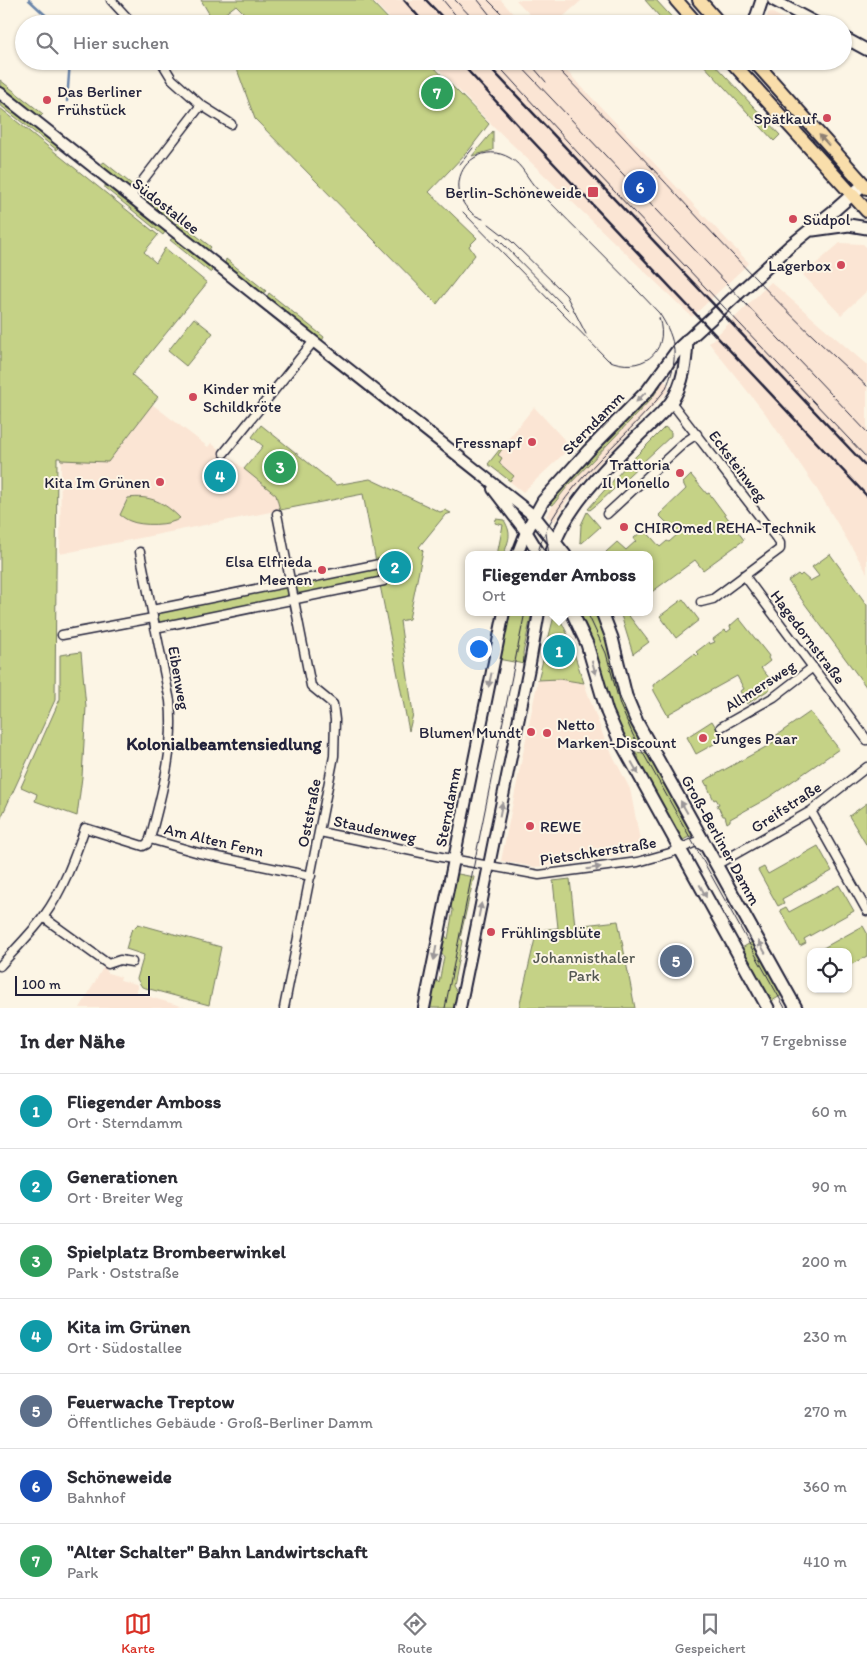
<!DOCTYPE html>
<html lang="de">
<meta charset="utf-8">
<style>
body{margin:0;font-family:Itim,sans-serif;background:#f2f2f3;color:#2b2b33}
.controls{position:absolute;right:15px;bottom:15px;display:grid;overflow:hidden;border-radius:10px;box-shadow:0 1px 4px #0004}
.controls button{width:45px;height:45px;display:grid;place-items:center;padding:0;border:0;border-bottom:1px solid #e1e1e2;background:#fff;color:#2b2b33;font:25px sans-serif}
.scale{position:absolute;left:15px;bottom:12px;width:135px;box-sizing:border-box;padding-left:5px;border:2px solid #22223b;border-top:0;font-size:14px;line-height:18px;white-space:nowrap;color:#22223b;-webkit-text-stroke:4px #fcf5e5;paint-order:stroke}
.you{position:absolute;left:478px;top:648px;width:18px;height:18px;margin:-12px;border:4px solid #fff;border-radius:50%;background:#1a73e8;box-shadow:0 0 0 8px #1a73e833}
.badge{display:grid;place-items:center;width:32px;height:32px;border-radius:50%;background:#d93025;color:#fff;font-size:16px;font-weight:700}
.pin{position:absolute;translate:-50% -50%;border:2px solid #fff;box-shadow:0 1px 5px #0006}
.popup{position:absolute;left:465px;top:551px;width:188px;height:65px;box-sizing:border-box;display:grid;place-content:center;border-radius:10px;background:#fff;filter:drop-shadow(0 1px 4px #0005);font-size:16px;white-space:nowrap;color:#7c7c81}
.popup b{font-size:19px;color:#2b2b33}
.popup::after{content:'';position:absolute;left:50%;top:100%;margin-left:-10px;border:10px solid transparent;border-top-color:#fff}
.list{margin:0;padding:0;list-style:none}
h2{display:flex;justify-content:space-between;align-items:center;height:65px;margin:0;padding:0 20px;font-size:21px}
h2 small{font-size:16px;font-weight:400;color:#7c7c81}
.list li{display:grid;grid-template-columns:32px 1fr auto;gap:15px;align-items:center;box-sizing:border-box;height:75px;padding:0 20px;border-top:1px solid #e1e1e2}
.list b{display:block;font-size:19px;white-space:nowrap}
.list p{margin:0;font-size:16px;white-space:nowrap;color:#7c7c81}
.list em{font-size:16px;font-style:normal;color:#7c7c81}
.icon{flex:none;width:28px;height:28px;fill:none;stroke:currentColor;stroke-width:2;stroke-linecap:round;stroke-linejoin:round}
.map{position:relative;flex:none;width:867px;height:1008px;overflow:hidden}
.search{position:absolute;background:#fff;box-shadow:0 1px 4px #0004;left:15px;right:15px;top:15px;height:55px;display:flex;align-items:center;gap:12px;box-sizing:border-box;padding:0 18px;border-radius:28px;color:#7c7c81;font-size:19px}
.sheet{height:590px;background:#fff}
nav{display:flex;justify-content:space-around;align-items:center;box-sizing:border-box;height:70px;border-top:1px solid #e1e1e2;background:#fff;font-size:14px;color:#7c7c81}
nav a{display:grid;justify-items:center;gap:2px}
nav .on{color:#d93025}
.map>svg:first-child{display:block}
.built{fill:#fbe5d4}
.green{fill:#c5d286;stroke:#747a60}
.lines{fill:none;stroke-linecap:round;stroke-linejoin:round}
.stream{stroke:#6b86ab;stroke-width:2.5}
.minor-casing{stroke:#22223b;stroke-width:11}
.tertiary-casing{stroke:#22223b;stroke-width:14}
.secondary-casing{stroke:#22223b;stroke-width:15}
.primary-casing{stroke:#22223b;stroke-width:16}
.minor{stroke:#fcf5e5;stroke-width:8}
.tertiary{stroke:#fcf5e5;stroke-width:10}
.secondary{stroke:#fcf5e5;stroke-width:11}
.primary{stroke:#f9deab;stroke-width:12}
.tram{stroke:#22223b;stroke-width:1}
.rail{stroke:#22223b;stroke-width:2.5}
.oneway{fill:#8e8073}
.oneway2{fill:#9a9698}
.poi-dot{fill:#d1495b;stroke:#fcf5e5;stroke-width:2}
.labels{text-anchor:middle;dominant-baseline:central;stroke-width:4;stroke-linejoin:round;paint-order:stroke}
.poi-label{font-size:16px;fill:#22223b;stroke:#fcf5e5;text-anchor:start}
.street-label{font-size:16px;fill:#22223b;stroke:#fcf5e5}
.park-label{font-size:16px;fill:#535752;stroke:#fcf5e5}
.neighbourhood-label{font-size:18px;font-weight:bold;fill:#22223b;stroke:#fcf5e5}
</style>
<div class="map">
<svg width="867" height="1008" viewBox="0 0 867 1008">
<rect width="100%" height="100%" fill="#fcf5e5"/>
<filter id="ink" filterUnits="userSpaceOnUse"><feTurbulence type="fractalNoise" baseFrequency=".02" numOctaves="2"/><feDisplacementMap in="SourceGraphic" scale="10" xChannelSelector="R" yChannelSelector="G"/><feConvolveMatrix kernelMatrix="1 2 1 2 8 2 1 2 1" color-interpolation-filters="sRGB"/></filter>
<g filter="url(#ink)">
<path class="built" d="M372,0H501L522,24H395Z
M516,0H582L555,24H539Z
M771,12L793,24H765L768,13Z
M431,61H557L749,263L692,317L488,121Z
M840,243L863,244L867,248V291L841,315L803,275Z
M771,282L867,365V573L815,486L765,413L709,343Z
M664,380L669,386L667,392L580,484L567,501L555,521L546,516L567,487L652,398Z
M152,404L208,447L211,443L277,495L280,510L60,554L61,460L108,462Z
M534,407L571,447L523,492L488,464Z
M559,679L584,683L604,738L630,789L641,845L639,850L634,854L535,867L501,861L538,680Z
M104,966L108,973L121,977L120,980L136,984L138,987L136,993L188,1008H80Z"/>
<path class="green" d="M201,0H370L393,24H255L236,5L214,22Z
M645,0H656L678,24H666Z
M234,61H428L489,124L469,150L429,192L477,238L469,246L475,255L437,304L255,119Z
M700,61H711L780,135L774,141Z
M0,80L43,114L40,117L0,85Z
M0,101L58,147L57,150L0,105Z
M0,108L158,235L144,252L156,263L165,248L207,283L132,375L158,397L108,462L61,460L60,458H57L55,700L0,820Z
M493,131V150L472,156Z
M104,162L134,186L128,187L100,165Z
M105,185L165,232L163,235L105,188Z
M140,191L175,218L172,222L140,197Z
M178,221L211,247L208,251L175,224Z
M173,238L212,269L211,273L170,240Z
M226,259L266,291L262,294L225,264Z
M269,293L324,337L322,341L267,297Z
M194,318L213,333L186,366L168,351Z
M658,383L661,385L652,398L567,487L553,505L550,504L568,481Z
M261,425L336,485L370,479L440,512L445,510L451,513L445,515L419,547L423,551L409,619L400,621L413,714L409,731L380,585L388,579L376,562L363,494L280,510L276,495L244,469L263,446L252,437Z
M665,427L671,432V436L600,502L590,510L588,509L624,468Z
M504,444L505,445L498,455L502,458L499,463L514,476L510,481L488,464Z
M691,475L707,494L709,493L744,540L703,570L695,560L649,594V555H608L606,552L617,542L626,550L636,541L634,538L644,529L660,547L667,541L669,542L678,534L659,515L686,489L683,483Z
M128,498C150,495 164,502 180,518C171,526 141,526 130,521C127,520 123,517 120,515Z
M587,512L600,527L582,543L580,542L581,525Z
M496,519L504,520C513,536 508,539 504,555H497L503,525L495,523Z
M830,554L867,605V688L788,581L798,574L800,576L802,574L810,581L819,576L812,567Z
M377,568L379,579L299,595L296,587L298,583Z
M285,586L287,587L288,595L285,598L161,623L159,622L158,611Z
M683,599L699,620L676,638L660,616Z
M507,612H532L523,653L524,664L498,659Z
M555,612L557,613L567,633L584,683L559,679L538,680Z
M577,612H595L607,642L625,705L638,732L636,733L638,738L637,739L641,747L632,745L628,747L615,724Z
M620,612H626L649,642L633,654Z
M739,618L769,656L768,658L770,661L761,668L771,680L766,683L770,689L747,704L740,691L744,689L737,676L670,713L668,716L654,691L653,685L694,654L696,656L698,654L696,652L709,642L710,644L715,642L713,639L725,630L727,632L731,629L730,626Z
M81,652L86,707L82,777L77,816L35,801L37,794L21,787L60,699V655Z
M810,712L839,749L768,798L730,819V821L727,823L725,816H723L717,805L719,804L716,799L714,800L708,788V785L707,786L704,781L773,743L771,739Z
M712,721L723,739L696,754L687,737Z
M648,750L695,836H691L681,841L635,761L639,758L635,752L644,753Z
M867,803V846L849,816Z
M818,846L832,871L782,899L784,903L778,906L758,870L764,867L768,874Z
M453,873L474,877L460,938L462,941L453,986L458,994L455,1008H426L433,976L439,983L444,957L438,948L442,932L448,939L453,910L448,903Z
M570,879L575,926L618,921L635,1008H519L537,930L558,928L553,881Z
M839,885L854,911L804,939L806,943L800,946L780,910L786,907L789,912Z
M138,924L221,947L209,1005L142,987L137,979L144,955L126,949L131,931Z
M863,926L867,933V956L848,966V952H816Z
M754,941L784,994L770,1002L740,949Z"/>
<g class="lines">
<path class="stream" d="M29,0L55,24
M67,101L70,61"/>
<defs>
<path id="minor" d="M111,0L133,24
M201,105L231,124
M130,197L201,105L172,79L161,61
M671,402L780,543V549L713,599L701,602
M224,453L313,342
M277,514L311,686L333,704L335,720L334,756L284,1008
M607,514L685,442L697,434
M744,575L867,740
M152,610L379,564L382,566L385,579L384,581L155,628
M62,635L153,618
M721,727L774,697L813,667
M811,811L867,911
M320,832L441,857L539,875L638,862L670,853L696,842L706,848
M150,839L199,853L311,876
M716,865L811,811L867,767
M43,917L108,964L120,960L132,962
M0,966C14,950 31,934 44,916C63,890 74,859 85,828L143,846L147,844L150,839C162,793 175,749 170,701L140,552"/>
<path id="tertiary" d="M773,0L818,24
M843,37L867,50
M0,93L534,516
M493,489L526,532L517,555
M424,1008L504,612
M460,1008L530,663L539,612"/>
<path id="secondary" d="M754,24L762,0
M813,230L849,225L867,228
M534,516L565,555
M540,555L526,532L543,501L589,450L648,390L679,348L790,246L836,209L864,184
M551,555C561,512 608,465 639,435C649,425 662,415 671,402C684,384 686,361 687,340
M572,612L587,644L607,712L618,737L768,1008
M602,612L612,638L626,696L637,722L796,1008"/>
<path id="primary" d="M676,0L697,24
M699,0L720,24
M731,61L867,211
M754,61L867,188"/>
</defs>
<use href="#minor" class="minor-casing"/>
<use href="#tertiary" class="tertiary-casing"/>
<use href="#secondary" class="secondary-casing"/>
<use href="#primary" class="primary-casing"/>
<use href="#minor" class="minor"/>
<use href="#tertiary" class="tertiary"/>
<use href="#secondary" class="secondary"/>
<use href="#primary" class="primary"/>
<path class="tram" d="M443,0L463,24
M455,0L478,24
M478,0L497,24
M488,0L512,24
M494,61L579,154L867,458
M516,61L867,432
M528,61L546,82
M550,61C657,168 753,286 867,386
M460,164L473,148
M463,212L608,360C639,374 671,354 659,318
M483,219C478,217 473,215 470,211C454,197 455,170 474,158C485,151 498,151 510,158C523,165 527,179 538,190C578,231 620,271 659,313C677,340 679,361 665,390C624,443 555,487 537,555
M489,224L511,241L566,295L586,334
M497,238L569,311
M546,533L549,555
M587,612L606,653L620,705L633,735L785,1008
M445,1008L525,612"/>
<path class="rail" d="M404,0L425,24
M426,0L449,24
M459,61L525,133L867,496
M484,61L867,467"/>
</g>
<defs><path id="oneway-solid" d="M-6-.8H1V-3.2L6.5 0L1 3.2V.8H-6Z" transform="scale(1.25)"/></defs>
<use class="oneway" href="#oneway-solid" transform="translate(824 140) rotate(-132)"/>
<g class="oneway2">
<use href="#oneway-solid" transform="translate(641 397) rotate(134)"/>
<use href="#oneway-solid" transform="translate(594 668) rotate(74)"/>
<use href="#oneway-solid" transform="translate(490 680) rotate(102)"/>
<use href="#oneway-solid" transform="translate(635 768) rotate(61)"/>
<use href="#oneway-solid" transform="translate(684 807) rotate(-119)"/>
<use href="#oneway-solid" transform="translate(501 809) rotate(-79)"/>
<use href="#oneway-solid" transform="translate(594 868) rotate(-9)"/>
<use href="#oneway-solid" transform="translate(703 891) rotate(62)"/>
<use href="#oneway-solid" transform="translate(480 910) rotate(-79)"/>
<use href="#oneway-solid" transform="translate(762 947) rotate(-119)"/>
<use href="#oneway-solid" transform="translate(435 953) rotate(101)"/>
</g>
</g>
<g class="poi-dot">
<circle cx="47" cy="100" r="5"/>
<circle cx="827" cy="118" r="5"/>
<rect x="587" y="186" width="12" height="12" rx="2.5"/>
<circle cx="793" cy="219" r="5"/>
<circle cx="841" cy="265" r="5"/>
<circle cx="193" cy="397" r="5"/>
<circle cx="532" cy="442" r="5"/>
<circle cx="680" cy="473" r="5"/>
<circle cx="160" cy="482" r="5"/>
<circle cx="624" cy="527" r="5"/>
<circle cx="322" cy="570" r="5"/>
<circle cx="531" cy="732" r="5"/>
<circle cx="547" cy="733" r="5"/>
<circle cx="703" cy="738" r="5"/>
<circle cx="530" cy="826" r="5"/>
<circle cx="491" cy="932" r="5"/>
</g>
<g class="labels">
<g class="poi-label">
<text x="57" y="91">Das Berliner<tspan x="57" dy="18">Frühstück</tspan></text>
<text x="817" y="118" text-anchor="end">Spätkauf</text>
<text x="582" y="192" text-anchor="end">Berlin-Schöneweide</text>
<text x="803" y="219">Südpol</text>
<text x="831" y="265" text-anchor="end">Lagerbox</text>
<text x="203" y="388">Kinder mit<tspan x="203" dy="18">Schildkröte</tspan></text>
<text x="522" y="442" text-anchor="end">Fressnapf</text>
<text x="670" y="464" text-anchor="end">Trattoria<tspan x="670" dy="18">Il Monello</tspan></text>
<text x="150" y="482" text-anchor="end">Kita Im Grünen</text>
<text x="634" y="527">CHIROmed REHA-Technik</text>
<text x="312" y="561" text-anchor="end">Elsa Elfrieda<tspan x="312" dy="18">Meenen</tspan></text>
<text x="557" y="724">Netto<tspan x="557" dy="18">Marken-Discount</tspan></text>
<text x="521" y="732" text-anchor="end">Blumen Mundt</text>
<text x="713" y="738">Junges Paar</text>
<text x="540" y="826">REWE</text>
<text x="501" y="932">Frühlingsblüte</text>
</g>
<g class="street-label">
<text transform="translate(166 206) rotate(38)">Südostallee</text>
<text transform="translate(593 423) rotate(-46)">Sterndamm</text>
<text transform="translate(738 466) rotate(53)">Ecksteinweg</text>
<text transform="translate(808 637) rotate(53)">Hagedornstraße</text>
<text transform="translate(179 678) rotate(80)">Eibenweg</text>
<text transform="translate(760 686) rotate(-33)">Allmersweg</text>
<text transform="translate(448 807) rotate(-79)">Sterndamm</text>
<text transform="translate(786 807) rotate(-33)">Greifstraße</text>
<text transform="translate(309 813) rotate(-79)">Oststraße</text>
<text transform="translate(375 829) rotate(12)">Staudenweg</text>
<text transform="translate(214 840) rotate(13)">Am Alten Fenn</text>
<text transform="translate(721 840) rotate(61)">Groß-Berliner Damm</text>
<text transform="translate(598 851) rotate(-9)">Pietschkerstraße</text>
</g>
<g class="park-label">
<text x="584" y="957">Johannisthaler<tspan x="584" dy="18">Park</tspan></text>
</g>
<g class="neighbourhood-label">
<text x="224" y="744">Kolonialbeamtensiedlung</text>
</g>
</g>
</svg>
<div class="controls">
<button><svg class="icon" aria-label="locate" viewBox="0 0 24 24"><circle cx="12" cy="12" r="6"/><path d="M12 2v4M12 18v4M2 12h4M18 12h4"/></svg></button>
</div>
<div class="scale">100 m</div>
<div class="you"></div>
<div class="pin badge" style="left:559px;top:651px;background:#0f9aa8">1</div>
<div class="popup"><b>Fliegender Amboss</b>Ort</div>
<div class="pin badge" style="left:395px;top:567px;background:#0f9aa8">2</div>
<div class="pin badge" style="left:280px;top:467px;background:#2e9e5b">3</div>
<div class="pin badge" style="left:220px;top:476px;background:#0f9aa8">4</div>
<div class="pin badge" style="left:676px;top:961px;background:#5c6f8a">5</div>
<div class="pin badge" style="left:640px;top:187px;background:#1a4fb4">6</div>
<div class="pin badge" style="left:437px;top:93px;background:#2e9e5b">7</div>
<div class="search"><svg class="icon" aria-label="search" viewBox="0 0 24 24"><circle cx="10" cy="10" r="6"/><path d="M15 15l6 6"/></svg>Hier suchen</div>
</div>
<section class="sheet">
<h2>In der Nähe<small>7 Ergebnisse</small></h2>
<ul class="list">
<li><span class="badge" style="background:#0f9aa8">1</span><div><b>Fliegender Amboss</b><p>Ort · Sterndamm</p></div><em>60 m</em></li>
<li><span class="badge" style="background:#0f9aa8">2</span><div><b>Generationen</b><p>Ort · Breiter Weg</p></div><em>90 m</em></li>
<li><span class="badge" style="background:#2e9e5b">3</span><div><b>Spielplatz Brombeerwinkel</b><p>Park · Oststraße</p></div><em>200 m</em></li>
<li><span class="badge" style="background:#0f9aa8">4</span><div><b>Kita im Grünen</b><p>Ort · Südostallee</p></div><em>230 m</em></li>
<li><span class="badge" style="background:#5c6f8a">5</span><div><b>Feuerwache Treptow</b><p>Öffentliches Gebäude · Groß-Berliner Damm</p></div><em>270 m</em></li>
<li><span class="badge" style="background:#1a4fb4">6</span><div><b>Schöneweide</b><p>Bahnhof</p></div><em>360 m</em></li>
<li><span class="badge" style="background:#2e9e5b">7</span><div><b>&quot;Alter Schalter&quot; Bahn Landwirtschaft</b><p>Park</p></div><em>410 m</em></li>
</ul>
</section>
<nav>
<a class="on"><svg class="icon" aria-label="map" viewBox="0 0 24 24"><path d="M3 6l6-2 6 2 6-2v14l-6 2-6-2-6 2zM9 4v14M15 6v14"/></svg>Karte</a>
<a><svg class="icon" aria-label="directions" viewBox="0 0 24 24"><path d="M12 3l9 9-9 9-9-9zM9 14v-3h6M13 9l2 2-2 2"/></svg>Route</a>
<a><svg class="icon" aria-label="saved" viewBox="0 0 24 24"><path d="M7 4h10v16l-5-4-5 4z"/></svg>Gespeichert</a>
</nav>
